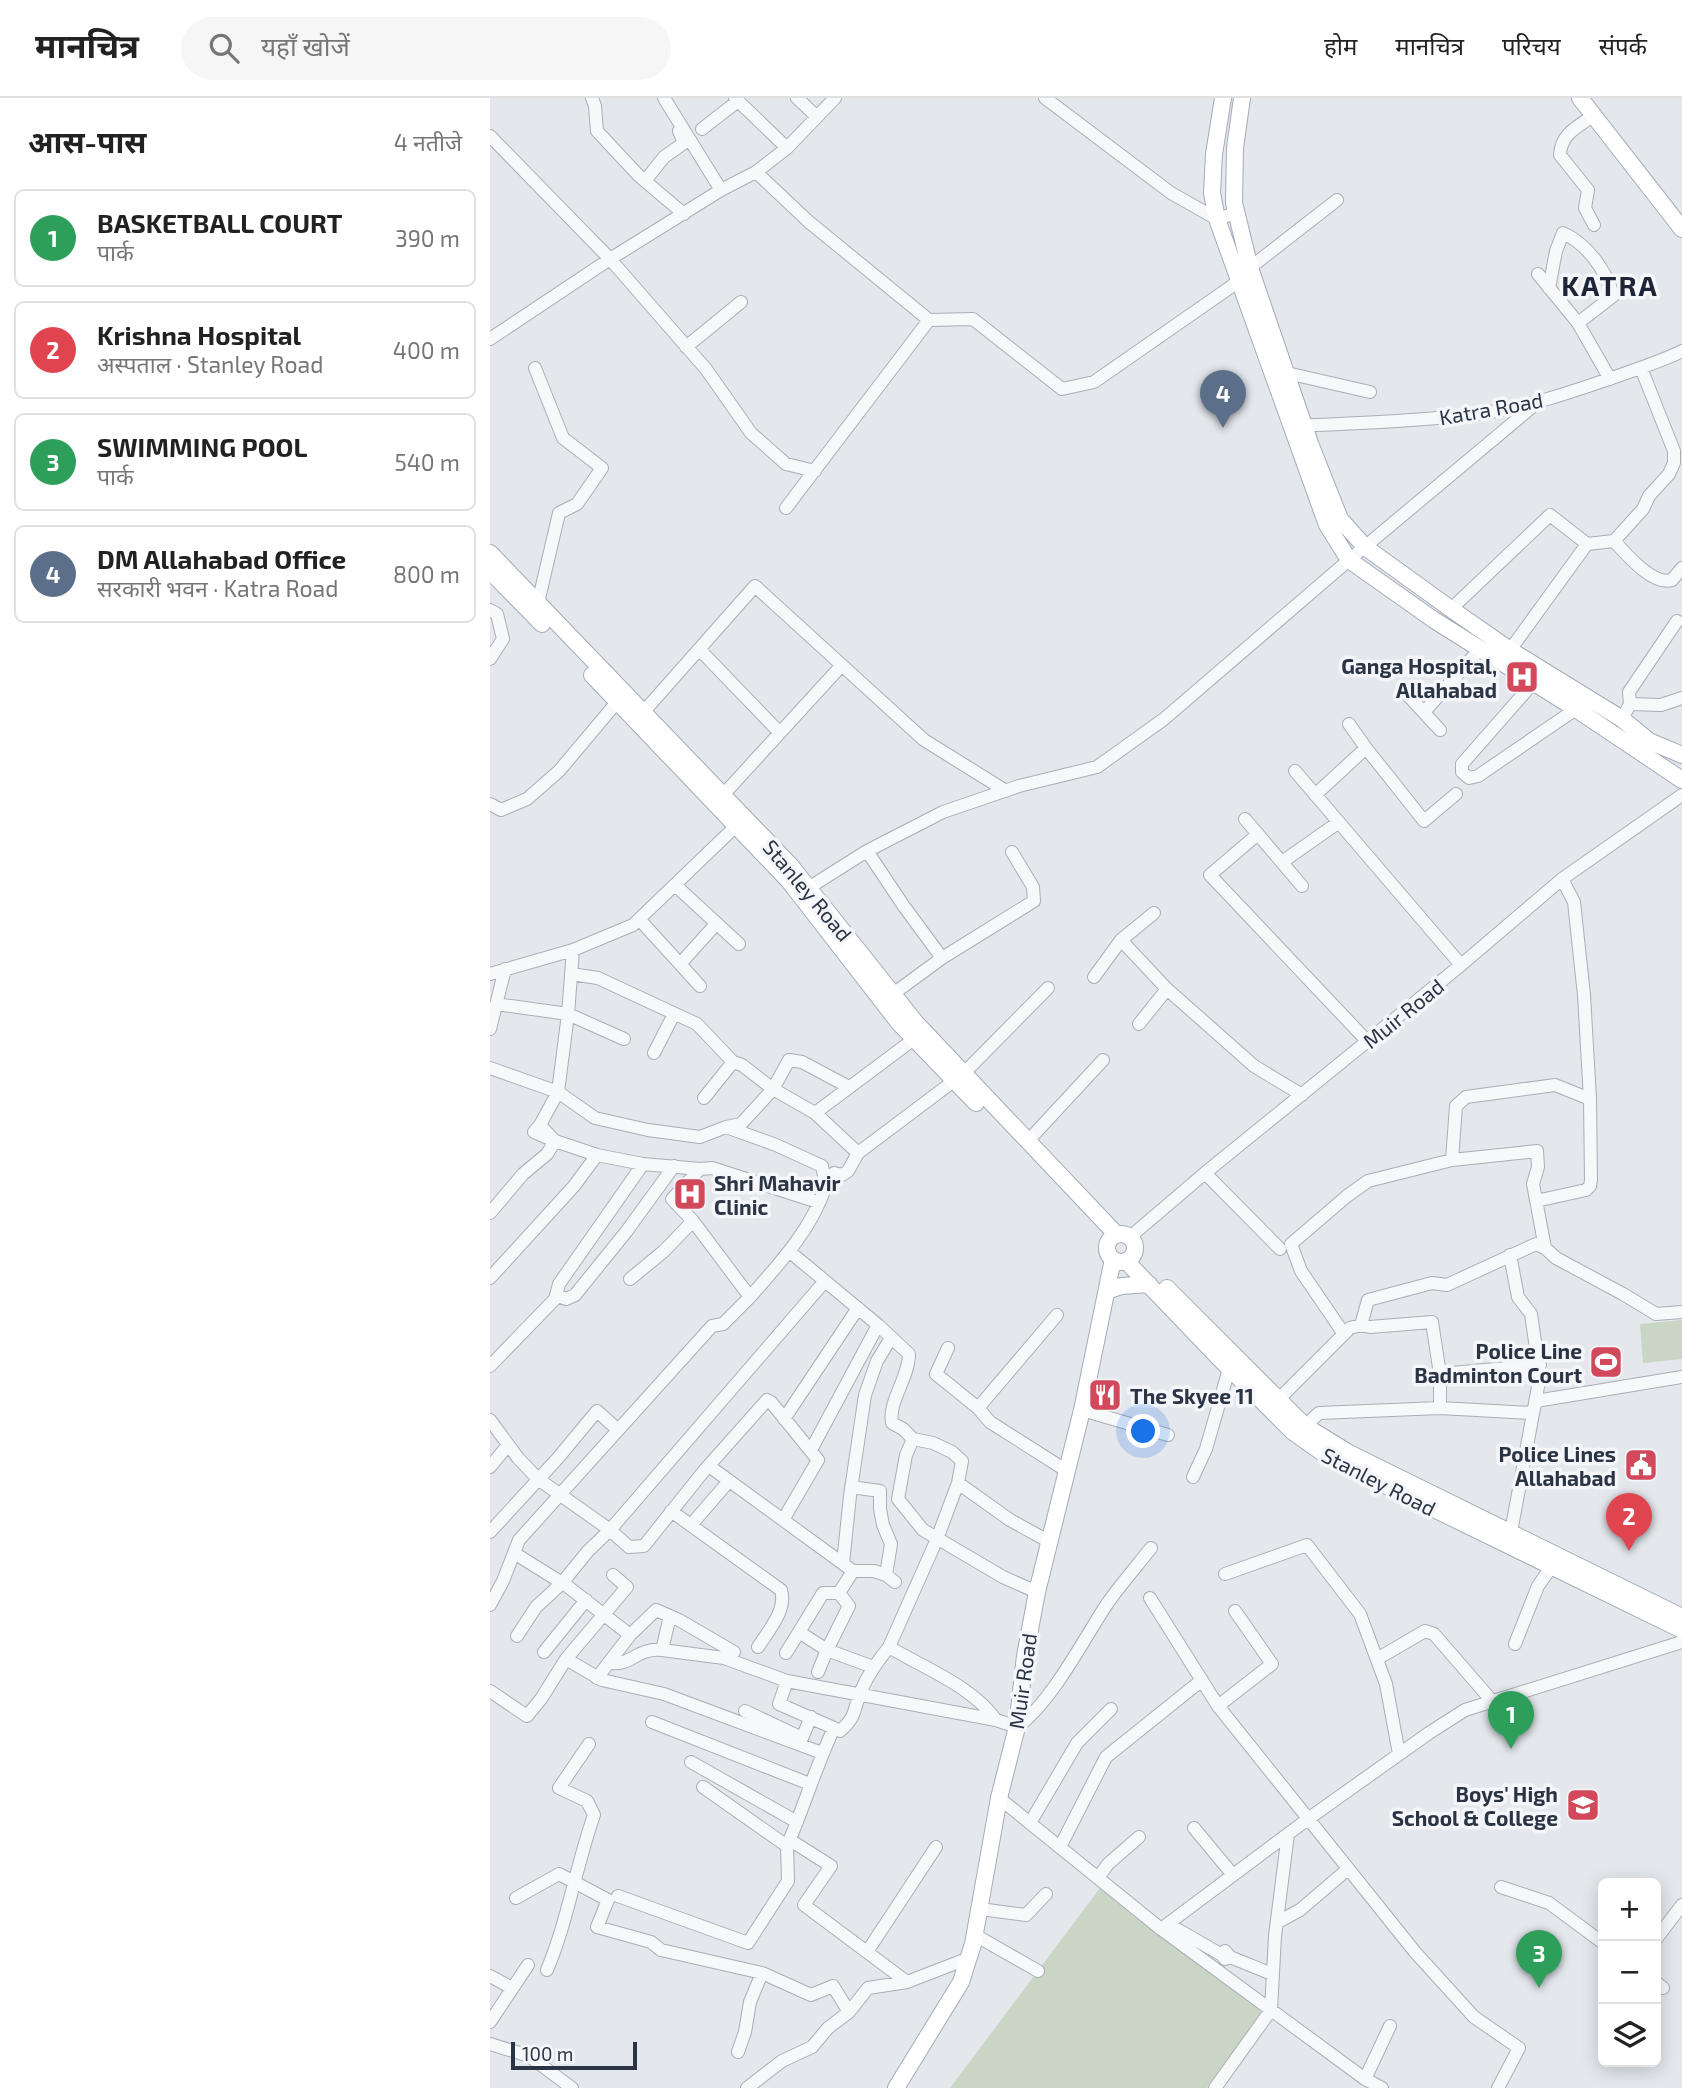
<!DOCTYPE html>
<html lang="hi">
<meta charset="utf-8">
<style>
body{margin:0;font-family:"Exo 2","Noto Sans Devanagari",sans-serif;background:#f6f6f6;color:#222}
.controls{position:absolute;right:21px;bottom:21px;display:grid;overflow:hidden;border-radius:10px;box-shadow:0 4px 18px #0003}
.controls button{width:63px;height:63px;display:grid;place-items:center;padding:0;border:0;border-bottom:2px solid #e0e0e0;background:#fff;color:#222;font:35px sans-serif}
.scale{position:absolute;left:21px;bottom:18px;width:126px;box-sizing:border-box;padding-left:7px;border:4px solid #2b3445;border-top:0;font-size:19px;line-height:24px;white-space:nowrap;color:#2b3445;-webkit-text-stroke:5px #f4f6f9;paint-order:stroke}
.you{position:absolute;left:654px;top:1334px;width:24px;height:24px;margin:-18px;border:5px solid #fff;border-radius:50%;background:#1a73e8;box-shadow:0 0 0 10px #1a73e833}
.badge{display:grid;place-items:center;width:46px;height:46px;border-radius:50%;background:#1a73e8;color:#fff;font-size:23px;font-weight:700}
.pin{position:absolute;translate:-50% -58px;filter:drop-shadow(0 2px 4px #0008)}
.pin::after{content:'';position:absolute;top:37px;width:24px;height:21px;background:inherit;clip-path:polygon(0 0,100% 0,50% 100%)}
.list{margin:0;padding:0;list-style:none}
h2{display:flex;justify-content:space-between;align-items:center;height:91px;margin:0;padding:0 28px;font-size:30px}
h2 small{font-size:23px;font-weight:400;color:#767676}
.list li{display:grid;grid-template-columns:46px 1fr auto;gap:21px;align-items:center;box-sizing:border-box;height:98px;margin:0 14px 14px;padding:0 14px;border:2px solid #e0e0e0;border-radius:10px}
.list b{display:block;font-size:26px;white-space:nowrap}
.list p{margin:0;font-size:23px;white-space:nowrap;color:#767676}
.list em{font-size:23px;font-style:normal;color:#767676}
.icon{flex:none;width:38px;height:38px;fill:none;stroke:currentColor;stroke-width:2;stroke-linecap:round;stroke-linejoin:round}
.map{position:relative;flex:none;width:1192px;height:1990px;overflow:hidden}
header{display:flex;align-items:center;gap:42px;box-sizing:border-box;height:98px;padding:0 35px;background:#fff;border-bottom:2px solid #e0e0e0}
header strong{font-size:33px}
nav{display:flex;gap:38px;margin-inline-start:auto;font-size:24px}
.search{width:490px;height:63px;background:#f6f6f6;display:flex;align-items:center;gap:18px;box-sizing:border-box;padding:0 24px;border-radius:38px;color:#767676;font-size:26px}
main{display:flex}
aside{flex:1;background:#fff}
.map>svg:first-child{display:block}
.green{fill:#c9d6c5}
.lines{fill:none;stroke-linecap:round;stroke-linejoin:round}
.minor-casing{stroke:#a9aeb7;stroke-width:14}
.major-casing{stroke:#a3abb8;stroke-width:18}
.minor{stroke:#f7f8fa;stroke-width:12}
.major{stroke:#fff;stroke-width:16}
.labels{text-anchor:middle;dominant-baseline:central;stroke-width:7;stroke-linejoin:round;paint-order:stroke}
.street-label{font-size:21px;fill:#2b3445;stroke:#f4f6f9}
.poi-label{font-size:21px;font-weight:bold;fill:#2b3445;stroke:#f4f6f9;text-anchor:end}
.district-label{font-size:28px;font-weight:bold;letter-spacing:2px;fill:#1d2536;stroke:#f4f6f9}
</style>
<header>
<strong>मानचित्र</strong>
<div class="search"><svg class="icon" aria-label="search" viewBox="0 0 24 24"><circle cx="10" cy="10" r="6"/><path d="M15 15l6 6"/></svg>यहाँ खोजें</div>
<nav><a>होम</a><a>मानचित्र</a><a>परिचय</a><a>संपर्क</a></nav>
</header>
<main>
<aside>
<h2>आस-पास<small>4 नतीजे</small></h2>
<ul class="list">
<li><span class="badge" style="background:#2e9e5b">1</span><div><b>BASKETBALL COURT</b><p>पार्क</p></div><em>390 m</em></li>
<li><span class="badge" style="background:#e0444e">2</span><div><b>Krishna Hospital</b><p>अस्पताल · Stanley Road</p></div><em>400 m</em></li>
<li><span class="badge" style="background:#2e9e5b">3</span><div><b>SWIMMING POOL</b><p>पार्क</p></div><em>540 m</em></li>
<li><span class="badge" style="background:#5c6f8a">4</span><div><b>DM Allahabad Office</b><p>सरकारी भवन · Katra Road</p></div><em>800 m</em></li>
</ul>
</aside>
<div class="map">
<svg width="1192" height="1990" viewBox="0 0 1192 1990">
<rect width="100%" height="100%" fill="#e4e7ec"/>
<path class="green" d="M1192,1222V1261L1153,1265L1150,1226Z
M1127,1254L1128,1272L1105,1274L1104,1257Z
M610,1790L767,1908L772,1917L717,1990H460Z"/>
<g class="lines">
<defs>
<path id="minor" d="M102,0L105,8L107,33L149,78L194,116
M174,0L231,92
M245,0L297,50
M307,0L327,19
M555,0L681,95L727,121L746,115
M212,31L248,3
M0,38L120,161L216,271L261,335L296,366L325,373
M266,74L319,124L439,222L296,410
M155,83L174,59L194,45L189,33
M1104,127L1095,110L1098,92L1070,57C1071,35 1088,29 1104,17
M1048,176L1088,225L1120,281
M1059,190L1066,153L1073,135C1097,146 1117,173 1123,198L1088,225
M439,222L483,221L572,291L604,284L742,188L766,165L847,102
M0,241L120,161L231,92L266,74L297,50L345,0
M196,249L251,204
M45,270L73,340L112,370L87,406L69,415L48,505
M788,273L880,294
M807,328C870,325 932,323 994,315C1038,309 1081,294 1122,280C1146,271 1170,264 1192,253
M1124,443C1136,456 1163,488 1182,482L1192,470
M1097,446L1124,443L1153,411L1159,398L1179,376L1184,365V353L1151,270
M961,511L1060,417L1097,446L1020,552
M0,512L7,516L13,541L0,561
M209,551L290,635
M1044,584L972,666V674L979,680L988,678L1086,611
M913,592L950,632
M1140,606L1171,607L1192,600
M934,614L991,550
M149,619L265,488L434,642L516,693
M1132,621L1140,606L1139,594L1187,523
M859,626L876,650
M805,673L971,867
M233,697L352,567
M825,697L876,650L934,723L966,696
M0,706L11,712L37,701L69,673L127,604
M755,721L812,788
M768,736L720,777L878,944
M377,753L413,807L452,860
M792,764L849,724
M185,787L249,846
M312,794L377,753L453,714L529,688L607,669L674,621L859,462L1048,304
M149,821L210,888
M631,842L677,891L764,968L812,997
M190,866L226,826
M0,876L83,852L143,827L247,727
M81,876L108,880L207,926L243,964L252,967L283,991L325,1015L424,941
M604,879L631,842L664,815
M403,896L452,860L544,803L543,789L522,754
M6,906L78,916L134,941
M649,926L677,891
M0,931L15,871
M164,955L184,916
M0,970L68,994L78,916L83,852
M214,1000L243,964
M325,1015L368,1055L358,1073L352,1077L344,1075L336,1088
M50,1027L68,994L105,1020L158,1032L210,1039L236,1029L251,1026L283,991L299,962L312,964L359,989
M537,1044L613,962
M368,1055L473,976L558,890
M962,1062L966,1008L976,999L1065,987L1100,1001
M210,1071L222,1070L328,1104
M715,1075L790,1151
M1046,1103L1096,1092L1100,1088L1101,1082L1100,1001L1094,897L1084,804L1072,781
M0,1115L33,1076L57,1056L65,1043L44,1034L50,1027L65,1043L107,1057L153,1066L210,1071L182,1101L203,1123L260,1199C289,1166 321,1132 335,1090C336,1084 333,1074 332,1068L286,1047L236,1029
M640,1139L715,1075L971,867L1072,781L1192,697
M300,1154L388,1227L419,1256C419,1280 398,1303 402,1325L413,1331L423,1341L443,1345L462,1354L472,1363L468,1385
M1020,1157L1028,1199L1041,1216L1050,1278L1021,1434
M0,1180L84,1088L107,1057
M140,1181L174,1153L203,1123
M66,1197L76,1201L85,1197L136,1134L184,1068
M871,1227L878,1202L942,1185L957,1187L1046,1146L1055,1150L1066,1160L1133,1196L1166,1216L1192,1214
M854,1236L811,1173L801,1146L857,1098L878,1083L962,1062L1047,1053L1048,1069L1043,1086L1055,1150
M458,1250L446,1276L488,1310L500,1324L577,1373
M0,1268L65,1201L69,1186L153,1066
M950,1276L1050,1267
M788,1302L860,1230L871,1227L880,1229L942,1224L950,1276V1310
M1046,1303L1192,1279
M488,1310L567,1217
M592,1312L678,1337
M294,1321L368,1210
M0,1322L28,1360L48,1381L120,1432L139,1449L154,1448L213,1374L277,1302L281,1304L328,1362L293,1422
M815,1328L829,1315L950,1310L1042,1315
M423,1341L416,1357L408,1401L433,1432L513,1479L547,1494
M321,1352L388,1227
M219,1368L363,1473L349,1495
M0,1369L18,1347
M703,1379L716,1351L739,1271
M361,1389L390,1393V1411L393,1427L401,1446L396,1477L405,1484
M181,1413L291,1492C297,1512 279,1532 268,1549
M201,1427L239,1383
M0,1434L68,1360L107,1313L128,1332
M24,1455L77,1488L140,1537
M353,1465L360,1398L375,1297L387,1263L401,1240
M363,1473H384L396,1477
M735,1476L817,1447L870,1516L896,1586L909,1656
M660,1500L728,1608L925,1854L984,1919L1029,1950L1008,1990
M0,1507L13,1483L29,1442L222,1228L233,1226L260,1199
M180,1518L172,1552L234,1560L297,1583L506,1622L527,1629C562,1604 593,1542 617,1506C631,1486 647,1468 661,1450
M309,1534L337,1552L328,1574
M27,1538L46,1509L72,1485L98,1453L120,1432L335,1183
M1025,1546L1048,1488L1062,1468
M399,1549L447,1441L468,1385L520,1422L560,1444
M54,1554L96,1502
M296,1555L333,1495H349L359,1508L337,1552L383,1569
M76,1561L112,1582L174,1596L332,1655
M887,1561L935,1533L944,1536L1002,1603
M119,1565C143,1568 145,1550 172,1552
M107,1580L140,1537L166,1512L189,1522L244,1554
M297,1583L289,1606L344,1630
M0,1593L37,1618L51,1601L76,1561L137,1489L123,1477
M728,1608L782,1566L745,1513
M255,1613L312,1640L321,1619
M162,1624L320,1686
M201,1664L307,1724
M213,1689L297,1748C314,1709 326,1668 344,1630L350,1633C368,1617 363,1611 371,1593C378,1576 388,1563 399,1549C434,1570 482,1588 506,1622
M509,1700L671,1831L875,1981L892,1990
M540,1725L587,1645L621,1611
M704,1730L743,1777
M300,1742L341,1768L314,1807L417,1884
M570,1749L616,1659L712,1582
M608,1780L618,1766L649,1739
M1011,1789L1059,1805L1113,1845
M128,1798L258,1845L298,1783L297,1748
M26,1800L69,1776L118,1802L107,1829L161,1844L171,1852L272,1875L321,1897L343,1888L359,1914
M490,1811L536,1817L556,1796
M788,1824L810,1812L858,1771
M678,1826L732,1857
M671,1831L818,1721L939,1635L975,1612L1192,1544
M485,1837L548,1873
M1166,1841L1192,1807
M377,1854L446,1749
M740,1859L735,1861L732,1857L735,1853L740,1859L782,1876
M57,1872C78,1822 86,1768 104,1717L97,1703L69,1690L99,1646
M0,1878L22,1890
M1166,1884L1173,1890
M0,1924L38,1867
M0,1946L39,1958L82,1990
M248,1954L255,1934L260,1904L272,1875
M875,1981L900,1928
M257,1990L292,1963L322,1949L338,1930L359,1914L378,1890L417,1884L479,1860
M725,1990L781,1912L785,1838L798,1736"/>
<path id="major" d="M733,0L724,56L722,95L727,121L837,427L859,462L944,522L1086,611L1192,682
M752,0L745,50L744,105L760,170L821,348L850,421L875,449L961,511L1020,552L1132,621L1159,643L1192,657
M1090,0L1192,131
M0,455L301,768L426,925L627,1137
M0,473L52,526
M102,577L299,783L409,925L486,1005
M617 1150a14 14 0 1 1 28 0a14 14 0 1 1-28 0Z
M636,1163L728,1259L803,1334L837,1358L862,1371L1192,1532
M677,1190L815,1328L859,1355L1192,1519
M617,1193L631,1188L659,1186
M406,1990L471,1884L483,1846L509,1700L527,1629L535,1558L547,1494L592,1312L623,1161"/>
</defs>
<use href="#minor" class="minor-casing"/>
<use href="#major" class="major-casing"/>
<use href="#minor" class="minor"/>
<use href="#major" class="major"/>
</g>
<defs>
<symbol id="hospital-square" viewBox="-11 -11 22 22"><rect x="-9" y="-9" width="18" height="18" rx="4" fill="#d1495b" stroke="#f4f6f9"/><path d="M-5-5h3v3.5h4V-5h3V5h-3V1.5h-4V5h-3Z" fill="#fff"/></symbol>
<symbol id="stadium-square" viewBox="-11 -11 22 22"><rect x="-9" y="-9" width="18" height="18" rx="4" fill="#d1495b" stroke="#f4f6f9"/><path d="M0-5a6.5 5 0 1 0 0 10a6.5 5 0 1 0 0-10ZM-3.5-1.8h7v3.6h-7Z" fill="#fff"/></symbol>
<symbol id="restaurant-square" viewBox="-11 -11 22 22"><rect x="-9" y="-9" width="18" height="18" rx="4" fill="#d1495b" stroke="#f4f6f9"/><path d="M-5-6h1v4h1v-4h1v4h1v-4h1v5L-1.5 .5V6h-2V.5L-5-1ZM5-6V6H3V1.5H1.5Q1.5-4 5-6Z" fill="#fff"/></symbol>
<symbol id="civic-square" viewBox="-11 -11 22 22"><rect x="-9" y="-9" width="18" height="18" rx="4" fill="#d1495b" stroke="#f4f6f9"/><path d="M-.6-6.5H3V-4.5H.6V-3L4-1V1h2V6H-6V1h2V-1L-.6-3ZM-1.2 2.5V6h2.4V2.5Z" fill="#fff"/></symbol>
<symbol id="school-square" viewBox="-11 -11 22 22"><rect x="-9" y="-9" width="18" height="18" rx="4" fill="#d1495b" stroke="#f4f6f9"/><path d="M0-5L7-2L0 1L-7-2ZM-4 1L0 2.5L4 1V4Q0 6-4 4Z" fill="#fff"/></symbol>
</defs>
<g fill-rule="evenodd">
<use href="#hospital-square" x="1013" y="560" width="38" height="38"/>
<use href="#hospital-square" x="181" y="1077" width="38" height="38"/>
<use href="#stadium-square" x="1097" y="1245" width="38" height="38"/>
<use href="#restaurant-square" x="596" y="1278" width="38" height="38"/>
<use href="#civic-square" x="1132" y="1348" width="38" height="38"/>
<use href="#school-square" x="1074" y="1688" width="38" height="38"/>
</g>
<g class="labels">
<g class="street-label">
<text transform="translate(1001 310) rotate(-10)">Katra Road</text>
<text transform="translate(318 792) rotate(50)">Stanley Road</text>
<text transform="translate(913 915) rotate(-39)">Muir Road</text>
<text transform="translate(889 1383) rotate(27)">Stanley Road</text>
<text transform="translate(532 1583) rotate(-82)">Muir Road</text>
</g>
<g class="poi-label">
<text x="1007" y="567">Ganga Hospital,<tspan x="1007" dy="24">Allahabad</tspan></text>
<text x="224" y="1084" text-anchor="start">Shri Mahavir<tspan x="224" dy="24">Clinic</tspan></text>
<text x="1092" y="1252">Police Line<tspan x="1092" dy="24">Badminton Court</tspan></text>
<text x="640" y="1297" text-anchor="start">The Skyee 11</text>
<text x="1126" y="1355">Police Lines<tspan x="1126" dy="24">Allahabad</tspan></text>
<text x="1068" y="1695">Boys' High<tspan x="1068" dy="24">School &amp; College</tspan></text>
</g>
<g class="district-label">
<text x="1120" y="187">KATRA</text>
</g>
</g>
</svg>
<div class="controls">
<button>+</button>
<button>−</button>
<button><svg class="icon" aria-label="layers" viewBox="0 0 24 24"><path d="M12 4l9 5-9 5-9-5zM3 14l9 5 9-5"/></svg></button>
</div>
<div class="scale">100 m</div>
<div class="you"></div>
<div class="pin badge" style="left:1021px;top:1651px;background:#2e9e5b">1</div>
<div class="pin badge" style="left:1139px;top:1453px;background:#e0444e">2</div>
<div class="pin badge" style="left:1049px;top:1890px;background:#2e9e5b">3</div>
<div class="pin badge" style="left:733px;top:330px;background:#5c6f8a">4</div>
</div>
</main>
